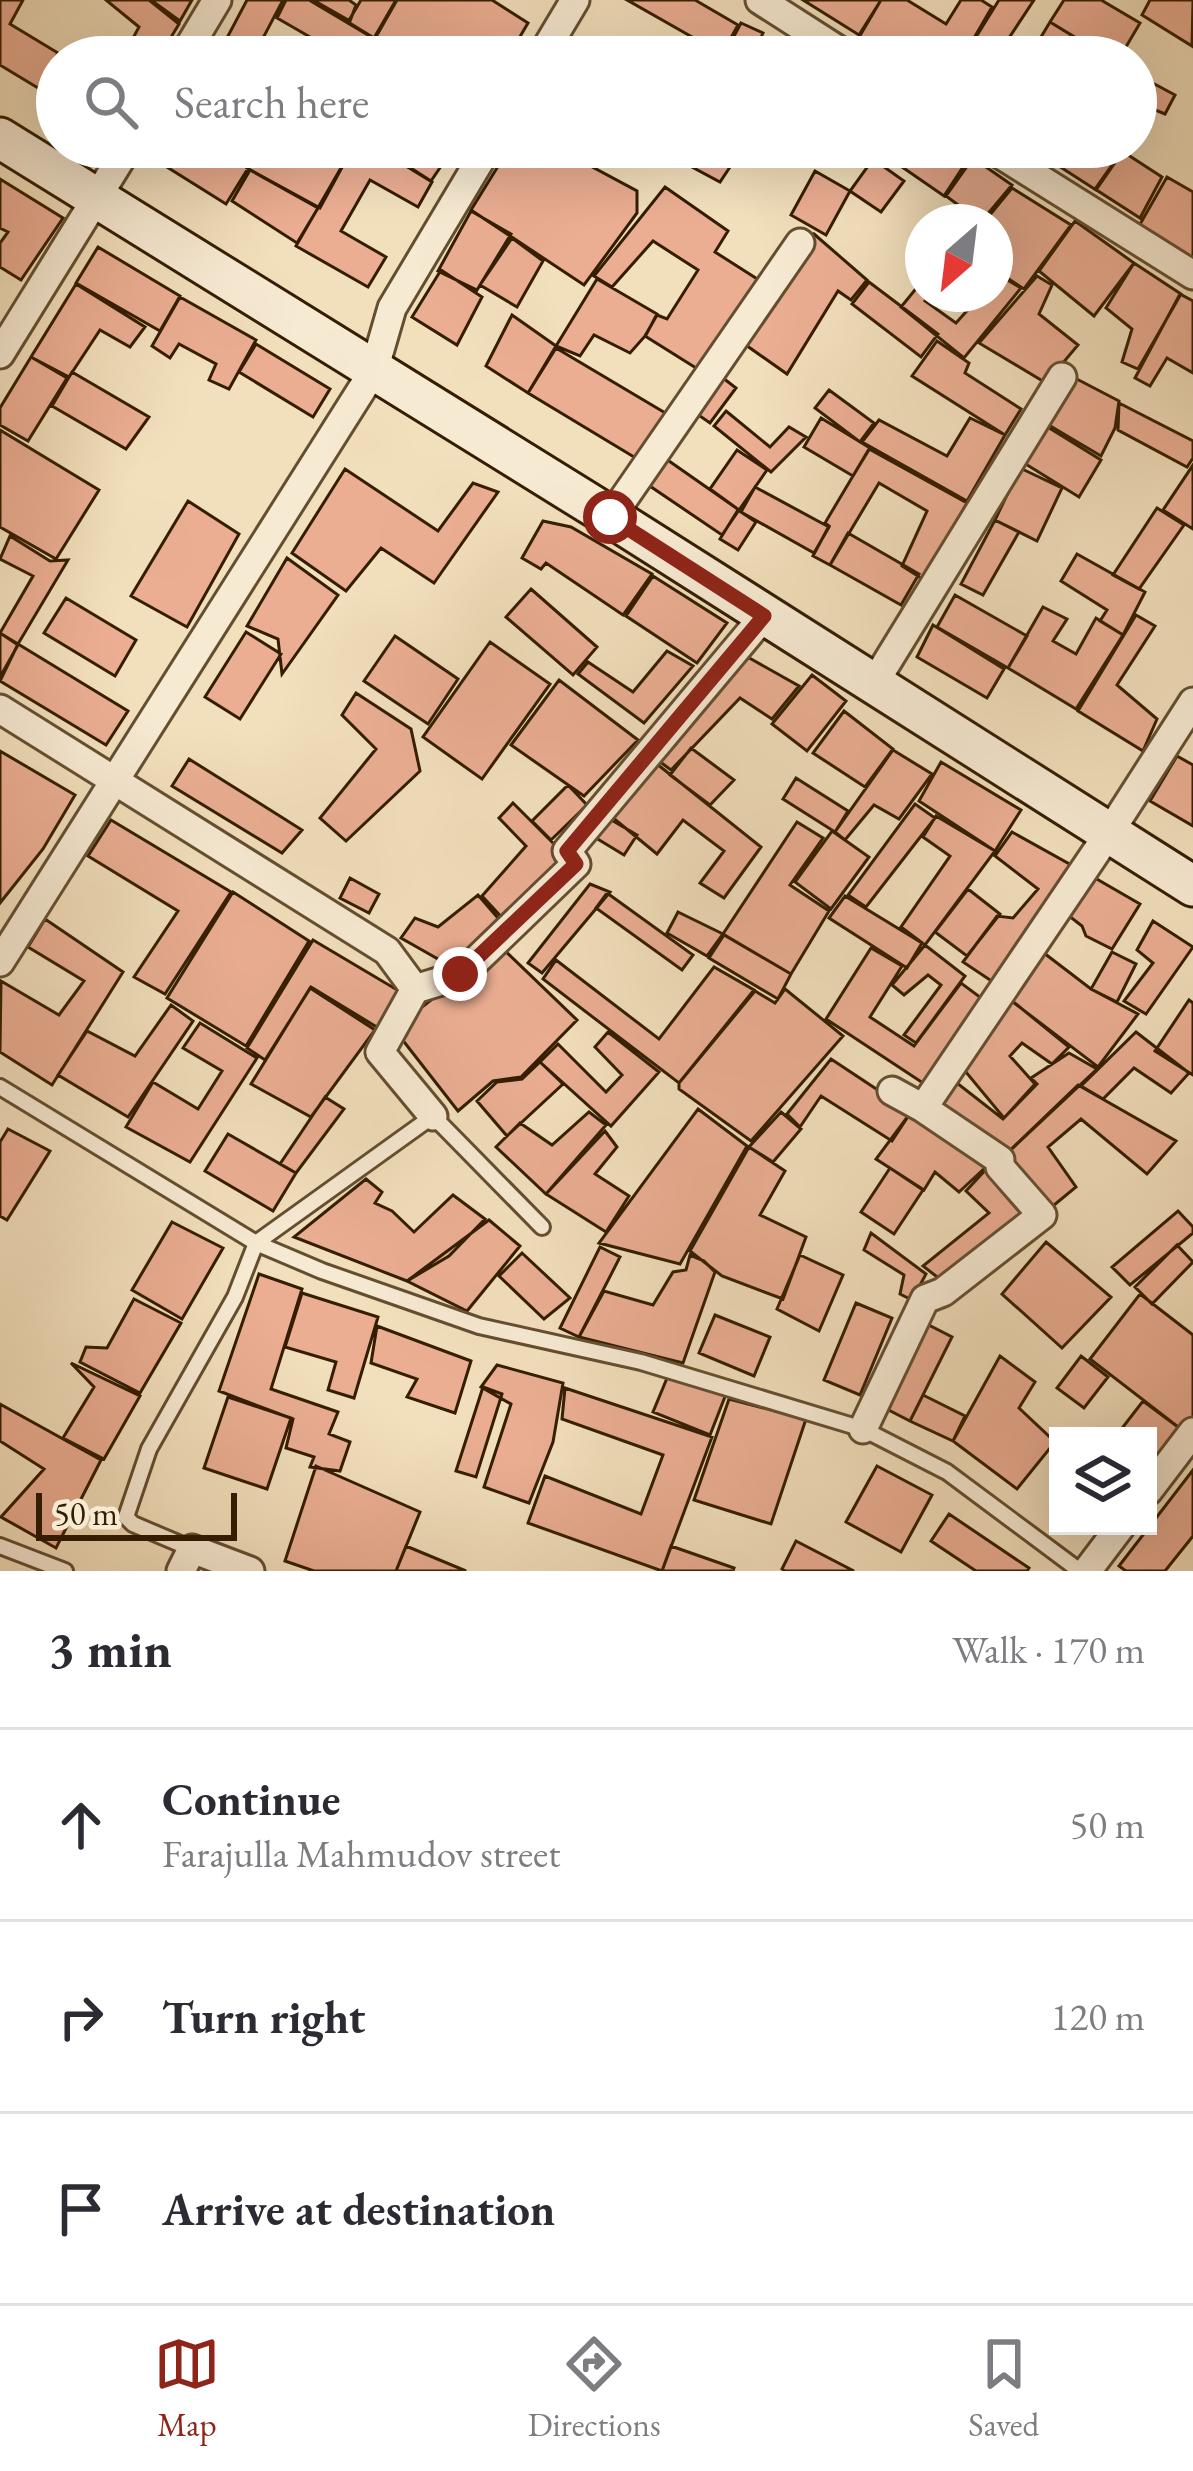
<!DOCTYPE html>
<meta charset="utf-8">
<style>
body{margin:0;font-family:"EB Garamond",serif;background:#f2f2f3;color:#2b2b33}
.controls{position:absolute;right:36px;bottom:36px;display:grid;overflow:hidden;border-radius:0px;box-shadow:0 12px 48px #0002}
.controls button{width:108px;height:108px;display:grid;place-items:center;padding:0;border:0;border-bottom:3px solid #e1e1e2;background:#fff;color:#2b2b33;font:60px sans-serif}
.compass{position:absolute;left:905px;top:204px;width:108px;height:108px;border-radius:50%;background:#fff;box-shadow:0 12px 48px #0002;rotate:208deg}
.scale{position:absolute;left:36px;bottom:30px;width:201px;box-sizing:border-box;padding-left:12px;border:6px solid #341d01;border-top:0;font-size:33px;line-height:42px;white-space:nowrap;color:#341d01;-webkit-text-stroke:9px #f7ead3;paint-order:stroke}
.stop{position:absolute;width:36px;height:36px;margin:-27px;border:9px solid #8f2418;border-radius:50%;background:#fff}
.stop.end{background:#8f2418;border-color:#fff;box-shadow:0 3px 12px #0008}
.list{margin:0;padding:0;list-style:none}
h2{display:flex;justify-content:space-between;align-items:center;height:156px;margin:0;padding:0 48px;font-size:51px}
h2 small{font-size:39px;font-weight:400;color:#7c7c81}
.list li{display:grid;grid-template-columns:78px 1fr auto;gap:36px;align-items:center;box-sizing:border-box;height:192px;padding:0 48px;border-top:3px solid #e1e1e2}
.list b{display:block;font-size:45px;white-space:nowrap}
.list p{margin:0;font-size:39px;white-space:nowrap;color:#7c7c81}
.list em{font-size:39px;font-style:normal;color:#7c7c81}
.icon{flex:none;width:66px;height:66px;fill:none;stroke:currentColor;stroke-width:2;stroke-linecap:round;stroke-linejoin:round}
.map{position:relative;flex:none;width:1193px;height:1571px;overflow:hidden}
.search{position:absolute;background:#fff;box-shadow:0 12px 48px #0002;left:36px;right:36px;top:36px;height:132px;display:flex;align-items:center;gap:30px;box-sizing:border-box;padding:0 42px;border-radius:66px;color:#7c7c81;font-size:45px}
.sheet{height:732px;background:#fff}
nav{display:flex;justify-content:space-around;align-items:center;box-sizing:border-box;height:168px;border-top:3px solid #e1e1e2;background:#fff;font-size:33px;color:#7c7c81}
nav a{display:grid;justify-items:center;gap:6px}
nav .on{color:#8f2418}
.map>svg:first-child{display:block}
.building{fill:#ebae93;stroke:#341d01;stroke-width:3}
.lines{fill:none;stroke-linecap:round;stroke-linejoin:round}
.lane-casing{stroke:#644e30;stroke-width:20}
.street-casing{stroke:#644e30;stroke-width:33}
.secondary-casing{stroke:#341d01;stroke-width:45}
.lane{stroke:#f7ead3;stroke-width:14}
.street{stroke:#f7ead3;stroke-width:27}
.secondary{stroke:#f7ead3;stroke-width:39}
.route{stroke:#8f2418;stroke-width:15}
</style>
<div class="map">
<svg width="1193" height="1571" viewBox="0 0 1193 1571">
<rect width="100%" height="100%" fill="#f2dfbc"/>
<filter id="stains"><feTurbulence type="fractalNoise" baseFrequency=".00167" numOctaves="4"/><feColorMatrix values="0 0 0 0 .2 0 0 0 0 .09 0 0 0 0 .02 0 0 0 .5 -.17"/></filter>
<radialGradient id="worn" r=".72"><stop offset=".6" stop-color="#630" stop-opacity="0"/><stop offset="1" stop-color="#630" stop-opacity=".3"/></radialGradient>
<path class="building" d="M0,0H23L10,24L58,53L38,88L0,65Z
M106,0H149L179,24L159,57H123L139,27Z
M151,0H192L180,21Z
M247,0H283L253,57H225L219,53Z
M286,0H309L373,38L362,57H298L310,37L277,18Z
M313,0H349L356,5L350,21Z
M361,0H396L374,38L348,22Z
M397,0H492L528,23L508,57H395L373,42Z
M627,0H695L738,25L722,54Z
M803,0H881L859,35Z
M881,0H907L946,24L961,0H981L992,7L974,38L992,49L988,57H887L858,39Z
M999,0H1034L1001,50L976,37Z
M1064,0H1101L1140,23L1120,57H1096L1099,52L1050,22Z
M1150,0H1193L1192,46L1142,15Z
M1050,22L1073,36L1060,57H1029Z
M741,23L763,33L752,57H723Z
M1073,36L1099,52L1096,57H1061Z
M1136,74L1175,95L1165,114L1136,102Z
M158,147H238L255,157L226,204L151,157Z
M259,147H353L320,208L247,168Z
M353,147H375L432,182L418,207L370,180L341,231L386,257L368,287L296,246Z
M378,147H454L431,181Z
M510,147H555L637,191V213L584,285L471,210Z
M671,147H706L732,164L720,182L692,167L690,159Z
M900,147H969L974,150L944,196L892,160Z
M1055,147H1116L1123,151L1096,190L1048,159Z
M1122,151L1162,177L1140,218L1095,189Z
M973,158L1012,185L981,222L946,196Z
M873,159L904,181L881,212L850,191Z
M250,170L318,208L297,243L232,201Z
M815,171L850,191L826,235L791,215Z
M1167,177L1193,192V259L1139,226Z
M0,179L63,218L21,280L0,267V243L8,232L0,228Z
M665,187L728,231L715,252L762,282L704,373L645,336L657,315L667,319L698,270L653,241L612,287L594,276Z
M1012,188L1071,225L1024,289L995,270V222H984Z
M471,211L511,234L477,290L438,271Z
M1075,221L1134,263L1094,316L1039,271Z
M814,234L867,280L851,300L838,291L787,374L743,343Z
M512,238L543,261L517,307L480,285Z
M98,247L180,296L160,331L76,283Z
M1134,263L1181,294L1138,369L1122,362L1132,329L1106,308Z
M441,270L482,297L457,345L412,317Z
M999,275L1021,288L964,358L901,307L923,280V294H930L925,301L956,323L982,294H995Z
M1037,276L1052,285L1039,314L1078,345L1046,383L979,343Z
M597,279L657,314L646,335L630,353L594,335L580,356L556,346Z
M869,282L938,334L921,357L852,304Z
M76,284L145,327L130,347L100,330L69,377L31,357Z
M1180,294L1193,301V373L1167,358L1150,386L1135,378Z
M180,297L256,340L229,389L209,380L216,364L179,344L170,358L152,346Z
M512,315L556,346L528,393L486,366Z
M937,341L969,363L965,373L1021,409L1005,435L912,376Z
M256,344L330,389L313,417L239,372Z
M556,348L667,414L639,460L528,393Z
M31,357L67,378L28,441L0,425V408Z
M72,372L149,417L126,449L52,406Z
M1071,376L1119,401L1115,428L1101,456L1047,424Z
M723,378L736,388L710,423L697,414Z
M829,390L874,423L860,442L815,408Z
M1119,403L1193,441V458L1187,467L1118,430Z
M726,411L770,447L789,427L806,437L771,472L714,426Z
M821,418L870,448L853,476L804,447Z
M970,418L1005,435L967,501L862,442L879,420L947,456Z
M1046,426L1101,460L1079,497L1024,463Z
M0,430L99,490L56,559L0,527Z
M869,449L967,503L924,580L902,566L927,511L879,483L830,565L813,556L829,526L825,523Z
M737,450L767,470L739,510L710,489Z
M659,454L739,510L722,535L641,480Z
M1193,465V529L1163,510Z
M1020,468L1062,488L1037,541L995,520Z
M345,469L438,531L473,483L498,492L434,583L381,548L346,591L292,553Z
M755,487L829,527L814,553L741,512Z
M188,501L239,534L187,627L131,596Z
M1157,508L1184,525L1139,589L1113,575Z
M738,510L756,522L738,550L720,539Z
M995,520L1019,532L983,595L961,584Z
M543,521L571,527L652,574L623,615L546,563L541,569L522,558Z
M848,533L919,574L901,605L830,565Z
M10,536L50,561L68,560L18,644L0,633L33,576L0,559Z
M1077,554L1145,592L1123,635L1100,621L1107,610L1061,581Z
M287,558L338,595L282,674L278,639L247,626Z
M653,576L727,623L697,663L626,616Z
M531,589L597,647L573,675L506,617Z
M955,595L1027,636L1008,668L937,627Z
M66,598L136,640L115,676L44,633Z
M1043,607L1067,619L1053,641L1076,654L1096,618L1123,635L1076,709L1008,668Z
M1136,615L1155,626L1117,685L1157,719L1143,751L1078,711Z
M933,625L1004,669L987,698L917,657Z
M246,632L281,654L240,719L205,697Z
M0,633L18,645L0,677Z
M395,636L458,679L428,724L364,681Z
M490,642L550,684L482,779L423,737Z
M18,644L128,711L106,745L0,681Z
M667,651L693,666L644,723L578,674L588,662L633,692Z
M744,655L799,686L772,719L740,698L671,770L659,761Z
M812,675L846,701L807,751L772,724Z
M559,680L638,740L584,796L511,745Z
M356,693L411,729L420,771L346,841L320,818L376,749L342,715Z
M844,711L893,749L865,787L813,753Z
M691,748L734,780L710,805L670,775Z
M893,750L932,774L899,819L874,805L845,840L835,832Z
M0,751L75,795L43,849L0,903Z
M1177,756L1193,765V826L1150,801Z
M189,759L302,830L282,853L172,786Z
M941,762L1021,810L995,851L919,801Z
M657,764L761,847L724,898L700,883L724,851L683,820L657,854L612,817Z
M796,778L848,811L835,832L783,799Z
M568,785L587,805L551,840L532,821Z
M513,803L572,862L507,923L482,896L526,846L499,818Z
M915,804L935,818L866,907L848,895Z
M936,816L995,851L925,945L901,927L950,856L923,837Z
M608,818L637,835L624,855L596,838Z
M111,820L231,892L165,994L134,977L178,911L88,856Z
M797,822L823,838L790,885L829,911L791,974L723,934Z
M832,831L869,857L831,909L795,882Z
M1012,832L1082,871L996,984L963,962L997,916L1013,918L1038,889L995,856Z
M350,878L379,894L369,913L340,898Z
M1095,878L1140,904L1112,949L1086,936L1082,926L1069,916Z
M590,884L610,892L542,973L528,963Z
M968,889L1000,914L967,956L935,932Z
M233,892L309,941L246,1046L167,998Z
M607,893L693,955L682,970L596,908Z
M478,895L504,925L452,967L401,938L415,918L438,927Z
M845,896L922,943L907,968L829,918Z
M678,912L723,934L707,956L667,933Z
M45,919L123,972L52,1085L0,1052L1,981L59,1015L84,981L28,947Z
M1153,921L1193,947L1146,1014L1124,1001L1153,963L1137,950Z
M724,935L791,974L778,999L709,958Z
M313,940L399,991L380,1029L311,987L265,1060L247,1048Z
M925,945L965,976L916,1043L904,1035L941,985L928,975L904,995L892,985Z
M500,946L577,1020L521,1077L493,1081L458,1111L394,1029Z
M871,948L902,966L870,1017L914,1046L961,983L988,1003L929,1087L826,1019Z
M1040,950L1091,989L1138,1014L1098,1067L1005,996Z
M1112,952L1136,964L1117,1002L1091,989Z
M556,960L659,1039L714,967L754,990L679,1083L543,979Z
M310,988L375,1030L311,1117L251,1084Z
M785,989L843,1036L751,1141L679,1089V1083L755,991L775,1003Z
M1011,1000L1069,1047L1052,1064L1022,1043L1010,1056L1035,1084L1004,1118L965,1071Z
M1189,1000L1193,1003V1075L1155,1051Z
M171,1005L193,1021L128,1117L58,1075L87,1031L135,1056Z
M200,1023L257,1058L190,1162L126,1127L153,1082L198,1109L222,1071L183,1048Z
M608,1032L659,1072L611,1126L540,1062L558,1044L606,1092L622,1075L595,1047Z
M1136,1032L1189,1073L1171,1093L1134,1068L1103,1099L1081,1086Z
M1069,1053L1097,1069L1000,1160L933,1110L957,1083L1003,1119L1037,1084L1031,1078Z
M831,1059L911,1112L892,1141L821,1096L800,1127L787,1114Z
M540,1062L563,1084L507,1136L477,1101L497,1082L522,1079Z
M1078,1085L1176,1141L1147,1174L1081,1119L1048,1147L1076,1187L1042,1215L1000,1160Z
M325,1097L344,1109L296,1173L280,1164Z
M698,1109L747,1146L680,1264L599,1243Z
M589,1112L606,1125L546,1194L496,1147L520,1123L552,1145Z
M781,1112L801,1129L773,1162L749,1147Z
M911,1112L988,1165L959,1192L935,1172L924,1190L876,1159Z
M8,1129L50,1151L7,1220L0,1216V1142Z
M605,1131L617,1147L595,1174L629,1196L606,1232L546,1194Z
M228,1134L296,1173L273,1211L205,1171Z
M749,1147L785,1171L760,1215L806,1237L783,1299L722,1276L690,1251Z
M991,1164L1031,1219L945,1283L923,1266L989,1213L966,1191Z
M890,1168L923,1190L894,1234L861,1212Z
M366,1179L382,1192L375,1203L392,1211L414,1232L453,1195L485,1219L449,1256L407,1281L294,1237Z
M1178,1211L1193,1227V1233L1130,1285L1112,1267Z
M489,1220L520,1246L467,1311L407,1281Z
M172,1222L223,1248L182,1319L132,1290Z
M871,1233L926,1274L912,1300L900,1294L904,1275L864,1250Z
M1046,1242L1111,1297L1062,1348L1002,1294Z
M1177,1245L1193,1262L1152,1304L1135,1287Z
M600,1247L620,1257L579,1337L560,1328Z
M522,1253L570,1298L544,1319L499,1276Z
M690,1255L704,1261L715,1272L683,1363L579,1337L604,1291L653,1305L673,1272L686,1270Z
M800,1255L843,1275L819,1331L777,1309Z
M259,1274L302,1289L271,1389L338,1412L329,1434L350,1442L340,1471L310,1467L314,1457L286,1448L293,1419L219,1391Z
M302,1293L378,1317L354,1398L328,1390L336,1362L285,1347Z
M1140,1294L1193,1335V1424L1186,1433L1090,1359Z
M134,1299L181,1323L140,1393L80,1362L86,1347L107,1348Z
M856,1303L892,1318L860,1395L824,1380Z
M715,1315L770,1337L754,1376L699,1353Z
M919,1320L952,1337L910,1421L877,1404Z
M377,1326L471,1361L455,1413L407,1397L417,1379L371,1363Z
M1000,1356L1035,1382L1019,1408L1055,1442L1017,1489L953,1441Z
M1081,1356L1108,1377L1084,1408L1057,1388Z
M71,1363L140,1396L104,1459L63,1438L94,1387Z
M497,1365L563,1383L553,1442L529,1503L484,1487L511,1404L481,1387Z
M670,1371L726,1394L710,1435L653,1412Z
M483,1387L502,1394L476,1477L456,1471Z
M565,1388L712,1437L662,1571L528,1523L545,1476L641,1514L663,1455L562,1419Z
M923,1395L965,1416L953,1441L910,1421Z
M228,1397L291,1418L267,1489L204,1468Z
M729,1399L806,1419L771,1524L694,1500Z
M1143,1401L1186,1433L1148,1482V1436H1116Z
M0,1404L101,1460L56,1548L1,1517L44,1469L0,1441Z
M316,1466L420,1512L396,1571H314L285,1561Z
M877,1466L932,1495L901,1552L846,1522Z
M1193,1470V1536L1165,1571H1126L1119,1566Z
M949,1514L1029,1568L1027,1571H976L931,1541Z
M796,1541L854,1571H785L782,1569Z
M406,1546L466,1571H396Z
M671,1546L734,1568L733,1571H662Z"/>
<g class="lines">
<defs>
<path id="lane" d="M0,1087L256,1243L235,1297L149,1449L126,1517L133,1524L192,1549
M542,1227L433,1116L256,1243L322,1271L479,1326L641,1362L863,1429L947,1472L1080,1571
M0,1546L65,1571"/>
<path id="street" d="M760,0L849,57
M183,57L217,0
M541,57L575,0
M989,147L1193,275
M0,354L128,147
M611,517L800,243
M873,685L1062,377
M0,709L387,951L415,989L380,1052L433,1116
M0,962L374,370L392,308L488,147
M415,989L461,975L576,864L567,851L764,616
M892,1091L923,1108L1109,833L1193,702
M863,1429L925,1299L943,1292L1042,1215L1000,1167V1160L923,1108
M1148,1491L1193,1432
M181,1571L192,1549L250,1571
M1087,1571L1121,1526"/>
<path id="secondary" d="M0,138L611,517L1193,886"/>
</defs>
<use href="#lane" class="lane-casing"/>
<use href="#street" class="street-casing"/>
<use href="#secondary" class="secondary-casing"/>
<use href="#lane" class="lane"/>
<use href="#street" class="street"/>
<use href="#secondary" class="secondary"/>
</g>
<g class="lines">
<path class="route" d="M460,974L576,864L567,851L764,616L610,517"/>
</g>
<rect width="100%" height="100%" filter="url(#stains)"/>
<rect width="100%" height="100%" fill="url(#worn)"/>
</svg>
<div class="controls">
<button><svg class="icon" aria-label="layers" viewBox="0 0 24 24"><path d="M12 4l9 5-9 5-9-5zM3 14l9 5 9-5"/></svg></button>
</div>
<svg class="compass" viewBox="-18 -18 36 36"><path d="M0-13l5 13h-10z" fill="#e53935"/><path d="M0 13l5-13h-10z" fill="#7c7c81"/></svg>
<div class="scale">50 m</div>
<div class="stop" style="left:610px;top:517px"></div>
<div class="stop end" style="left:460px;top:974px"></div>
<div class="search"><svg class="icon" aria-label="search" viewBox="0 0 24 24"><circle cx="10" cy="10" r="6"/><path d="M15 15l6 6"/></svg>Search here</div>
</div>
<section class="sheet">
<h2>3 min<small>Walk · 170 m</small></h2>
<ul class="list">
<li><svg class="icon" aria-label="ahead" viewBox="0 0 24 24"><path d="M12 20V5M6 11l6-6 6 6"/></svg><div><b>Continue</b><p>Farajulla Mahmudov street</p></div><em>50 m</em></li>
<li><svg class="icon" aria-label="right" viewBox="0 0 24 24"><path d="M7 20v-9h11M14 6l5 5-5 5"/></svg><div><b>Turn right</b></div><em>120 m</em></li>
<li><svg class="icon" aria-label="arrive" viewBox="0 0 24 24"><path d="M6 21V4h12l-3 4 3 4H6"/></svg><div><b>Arrive at destination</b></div></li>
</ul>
</section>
<nav>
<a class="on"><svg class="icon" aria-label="map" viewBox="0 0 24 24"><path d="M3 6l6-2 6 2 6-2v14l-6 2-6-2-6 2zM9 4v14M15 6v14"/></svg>Map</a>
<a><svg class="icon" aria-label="directions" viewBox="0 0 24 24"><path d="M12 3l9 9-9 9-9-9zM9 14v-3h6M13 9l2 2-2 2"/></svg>Directions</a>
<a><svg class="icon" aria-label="saved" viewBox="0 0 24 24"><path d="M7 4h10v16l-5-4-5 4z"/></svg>Saved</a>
</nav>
